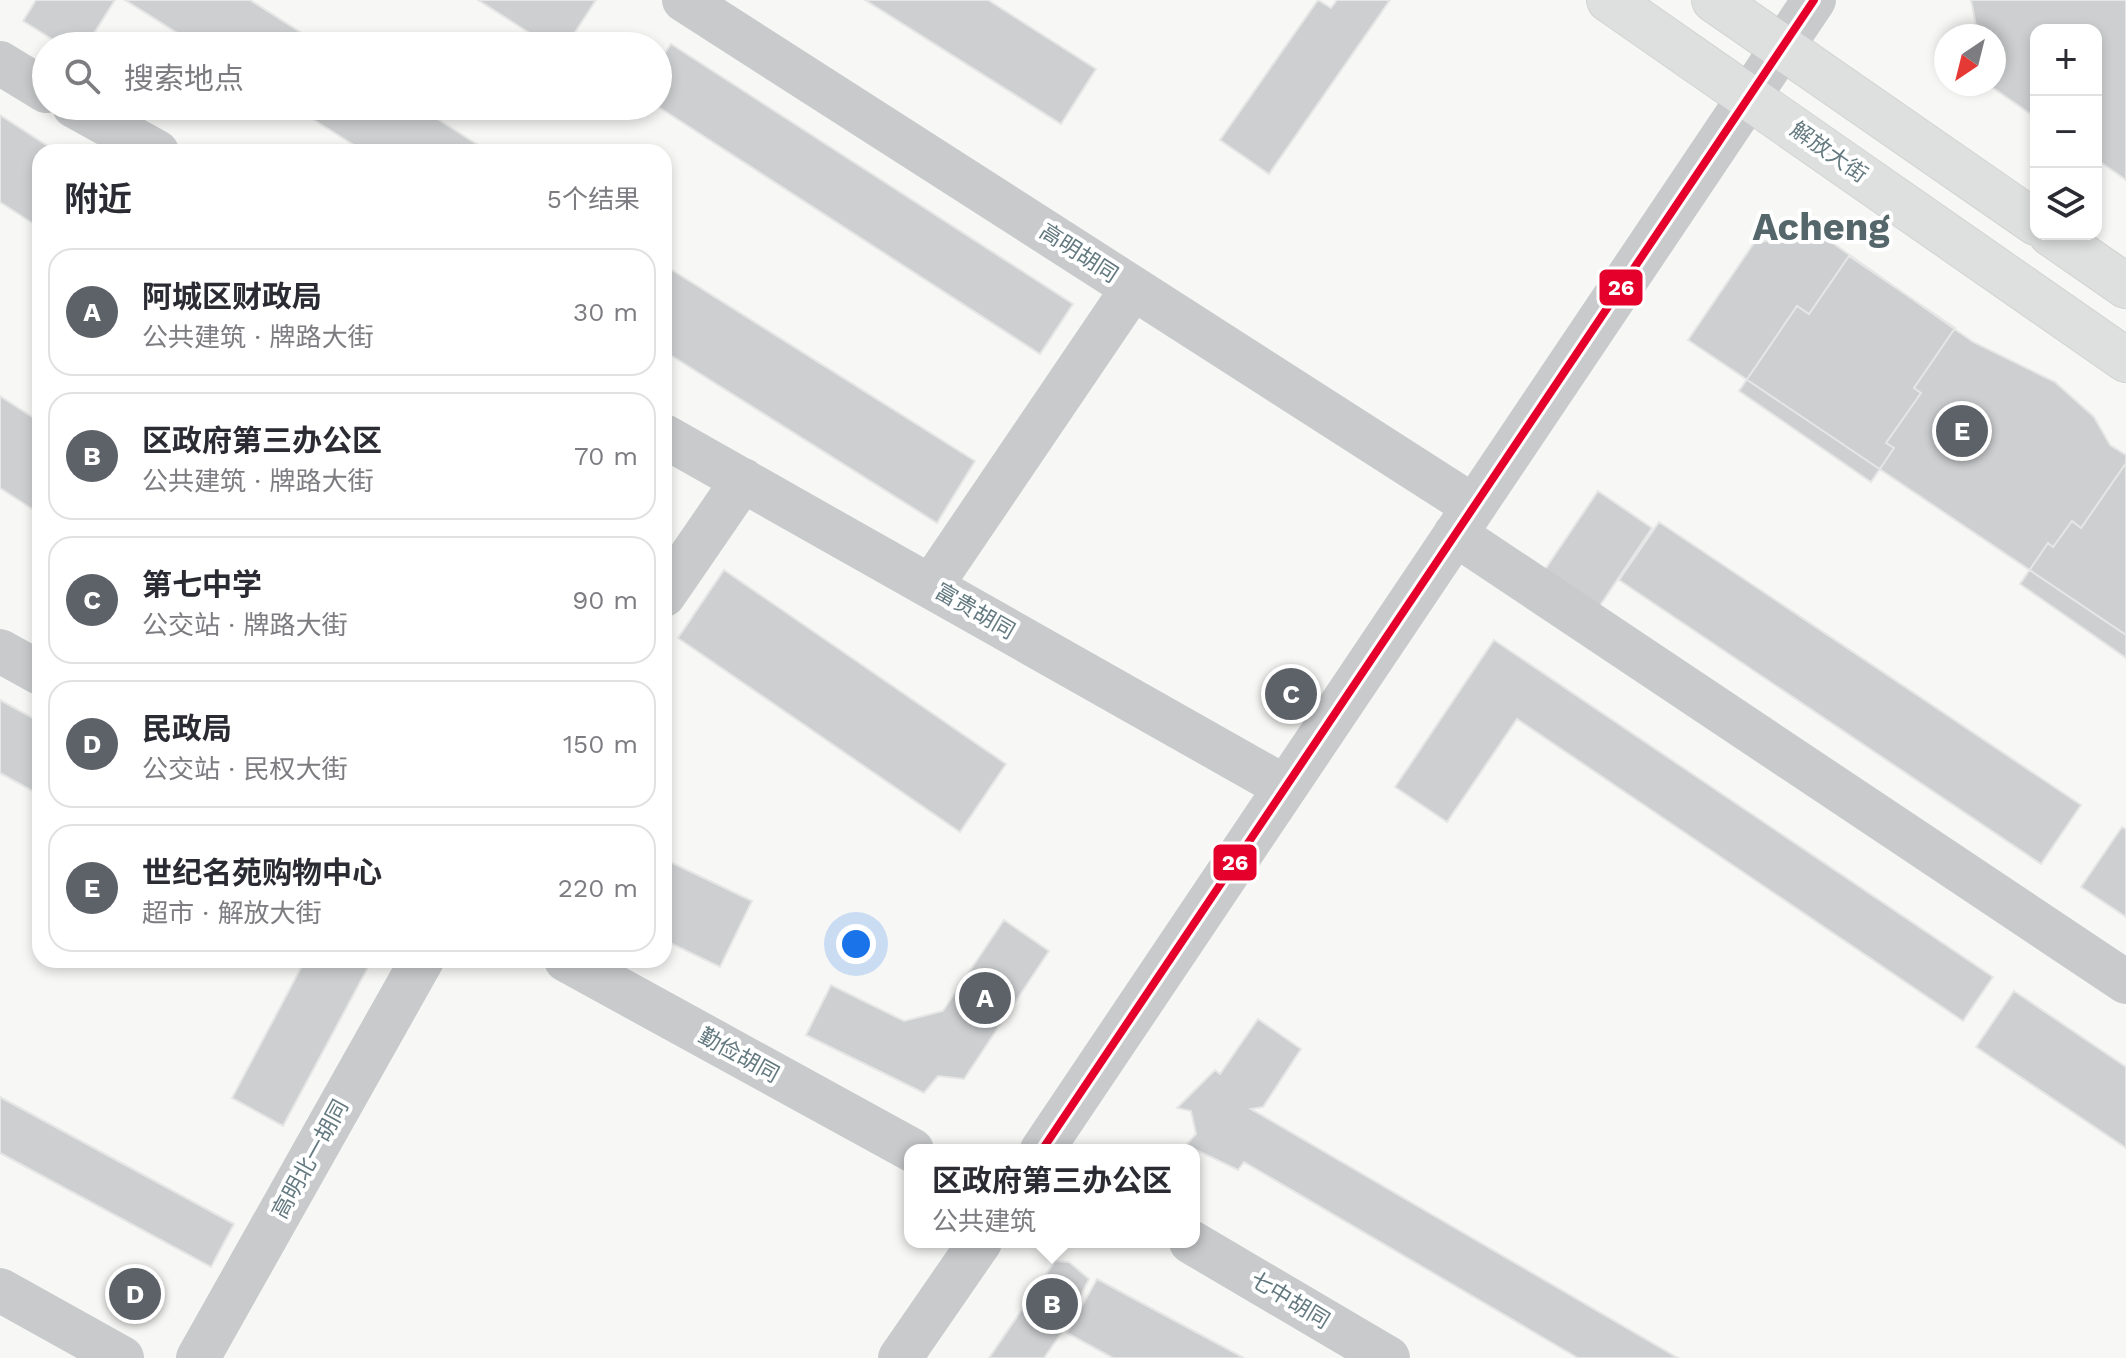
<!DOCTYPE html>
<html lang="zh">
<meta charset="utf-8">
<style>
body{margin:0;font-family:"Work Sans","Noto Sans SC",sans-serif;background:#f7f7f7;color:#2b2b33}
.controls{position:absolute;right:24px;top:24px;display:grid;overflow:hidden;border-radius:16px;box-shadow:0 4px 12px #0003}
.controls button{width:72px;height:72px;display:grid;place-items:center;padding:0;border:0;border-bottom:2px solid #e1e1e2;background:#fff;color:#2b2b33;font:40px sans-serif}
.compass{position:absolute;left:1934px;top:24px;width:72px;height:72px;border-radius:50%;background:#fff;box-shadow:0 4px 12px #0003;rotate:215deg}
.you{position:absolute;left:856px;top:944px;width:28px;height:28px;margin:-20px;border:6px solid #fff;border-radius:50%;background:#1a73e8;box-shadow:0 0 0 12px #1a73e833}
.badge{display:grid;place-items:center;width:52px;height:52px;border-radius:50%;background:#5c6268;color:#fff;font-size:26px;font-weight:700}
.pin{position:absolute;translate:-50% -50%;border:4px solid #fff;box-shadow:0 2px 8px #0006}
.popup{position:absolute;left:904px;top:1144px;width:296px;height:104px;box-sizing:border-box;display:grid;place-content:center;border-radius:16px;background:#fff;filter:drop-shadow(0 2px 6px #0005);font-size:26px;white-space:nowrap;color:#7c7c81}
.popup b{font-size:30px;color:#2b2b33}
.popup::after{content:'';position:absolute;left:50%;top:100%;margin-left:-16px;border:16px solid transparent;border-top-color:#fff}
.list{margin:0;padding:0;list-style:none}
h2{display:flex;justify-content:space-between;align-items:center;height:104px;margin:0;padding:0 32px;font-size:34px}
h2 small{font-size:26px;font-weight:400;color:#7c7c81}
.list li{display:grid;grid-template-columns:52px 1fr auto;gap:24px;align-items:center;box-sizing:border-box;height:128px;margin:0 16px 16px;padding:0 16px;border:2px solid #e1e1e2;border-radius:24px}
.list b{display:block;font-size:30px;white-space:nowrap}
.list p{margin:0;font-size:26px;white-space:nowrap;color:#7c7c81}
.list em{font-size:26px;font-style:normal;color:#7c7c81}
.icon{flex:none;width:44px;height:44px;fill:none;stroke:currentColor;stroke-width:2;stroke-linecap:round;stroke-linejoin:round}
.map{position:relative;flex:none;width:2126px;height:1358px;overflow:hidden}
.search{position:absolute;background:#fff;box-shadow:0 4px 12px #0003;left:32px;top:32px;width:640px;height:88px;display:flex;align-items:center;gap:20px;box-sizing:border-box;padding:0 28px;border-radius:44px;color:#7c7c81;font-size:30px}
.panel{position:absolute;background:#fff;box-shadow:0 4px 12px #0003;left:32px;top:144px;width:640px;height:824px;border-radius:24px}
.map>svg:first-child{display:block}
.building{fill:#cdcfd0;stroke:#e6e6e6;stroke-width:2}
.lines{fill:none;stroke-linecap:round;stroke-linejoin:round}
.major-casing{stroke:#d2d3d3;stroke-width:46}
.minor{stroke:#c8cacb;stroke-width:44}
.major{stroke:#dedfdf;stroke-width:44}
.bus-1-casing{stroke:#fff;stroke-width:14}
.bus-1{stroke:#e4002b;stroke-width:8}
.labels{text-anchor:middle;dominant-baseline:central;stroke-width:8;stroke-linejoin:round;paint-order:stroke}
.street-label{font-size:22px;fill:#647a80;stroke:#fff}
.town-label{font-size:38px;font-weight:bold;fill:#55676b;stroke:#fff}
.line-badge{stroke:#fff;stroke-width:3}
.badge-label{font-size:22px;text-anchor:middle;font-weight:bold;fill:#fff}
</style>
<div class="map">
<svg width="2126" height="1358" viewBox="0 0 2126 1358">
<rect width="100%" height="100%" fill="#f7f7f6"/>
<path class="building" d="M36,0H115L86,46H63L23,21Z
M125,0H250L322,46H198Z
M478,0H596L566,46H550Z
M865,0H988L1096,69L1061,124Z
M1318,0L1331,8L1337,0H1390L1269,174L1220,140Z
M1971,0H2126V180L2096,159V30H2036V118L1989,85L1994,84V36H1978Z
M671,44L1073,304L1040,354L657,106L658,64Z
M292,106H417L489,152H365Z
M0,115L57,152H40V228L0,202Z
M1817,232L1973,342L2055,382L2094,417L2110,445L2126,455V635L1688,340L1754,243Z
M1849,256L1955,328L1914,388L1921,393L1886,443L1894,448L1871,482L1739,391L1797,306L1809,314Z
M664,265L975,461L937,523L664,351Z
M0,396L40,422V514L0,488Z
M2126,463V658L2020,584L2048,543L2053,547L2072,521L2081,528Z
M1598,491L1652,528L1599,607L1544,571Z
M1659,522L2081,805L2041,864L1619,580Z
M724,570L1006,764L960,832L678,638Z
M1494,640L1993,977L1963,1021L1517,719L1447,822L1395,787Z
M0,700L40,722V795L0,773Z
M2122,827L2126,829V917L2081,887Z
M664,859L752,901L720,967L664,940Z
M1004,920L1049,951L964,1079L938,1076L924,1093L806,1035L831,985L904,1021L943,1011Z
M297,960H372L283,1126L232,1098L303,964Z
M2014,991L2126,1067V1148L1976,1047Z
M1258,1019L1301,1049L1263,1107L1251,1109L1678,1358H1578L1244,1162L1238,1170L1186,1145L1196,1134L1191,1111L1177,1108L1215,1070L1220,1074Z
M0,1097L234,1224L211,1267L0,1153Z
M1055,1261L1069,1262L1089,1279L1064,1329L1044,1358H989Z
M1097,1279L1244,1358H1113L1067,1333Z"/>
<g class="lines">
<defs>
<path id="major" d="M1609,0L2126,360
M1714,0L2036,223
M2051,234L2126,286"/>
</defs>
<use href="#major" class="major-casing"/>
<path class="minor" d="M684,0L1473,506
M0,63L46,91
M74,106L157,152
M664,436L1285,787
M1455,534L2126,982
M931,586L1133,288
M664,595L743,480
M0,651L40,673
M566,960L912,1150
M1042,1150L1814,0
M1191,1242L1388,1358
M0,1290L122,1358
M198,1358L422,960
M900,1358L980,1242"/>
<use href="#major" class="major"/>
<defs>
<path id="bus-1" d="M1042,1150L1814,0"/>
</defs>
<use href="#bus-1" class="bus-1-casing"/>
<use href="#bus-1" class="bus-1"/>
</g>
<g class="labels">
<g class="street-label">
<text transform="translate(1829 152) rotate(35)">解放大街</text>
<text transform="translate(1079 253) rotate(33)">高明胡同</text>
<text transform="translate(975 611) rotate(30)">富贵胡同</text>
<text transform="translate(739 1055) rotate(29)">勤俭胡同</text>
<text transform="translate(310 1159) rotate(-61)">高明北一胡同</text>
<text transform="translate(1290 1300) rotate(31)">七中胡同</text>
</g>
<g class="town-label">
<text x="1821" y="227">Acheng</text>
</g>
</g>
<g class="line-badge">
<rect x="1598" y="268" width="46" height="39" rx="8" fill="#e4002b"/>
<rect x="1212" y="843" width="46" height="39" rx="8" fill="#e4002b"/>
</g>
<g class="badge-label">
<text x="1621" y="295">26</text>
<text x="1235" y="870">26</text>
</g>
</svg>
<div class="controls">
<button>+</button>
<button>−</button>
<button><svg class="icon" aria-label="layers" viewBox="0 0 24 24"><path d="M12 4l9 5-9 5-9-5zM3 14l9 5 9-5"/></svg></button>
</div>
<svg class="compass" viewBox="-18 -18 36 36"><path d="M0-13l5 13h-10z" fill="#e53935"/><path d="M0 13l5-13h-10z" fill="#7c7c81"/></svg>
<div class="you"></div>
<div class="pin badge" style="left:985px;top:998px">A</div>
<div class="pin badge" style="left:1052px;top:1304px">B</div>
<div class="popup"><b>区政府第三办公区</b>公共建筑</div>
<div class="pin badge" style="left:1291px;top:694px">C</div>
<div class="pin badge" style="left:135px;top:1294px">D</div>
<div class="pin badge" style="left:1962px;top:431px">E</div>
<div class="search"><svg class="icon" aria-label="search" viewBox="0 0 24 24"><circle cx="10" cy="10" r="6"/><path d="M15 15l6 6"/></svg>搜索地点</div>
<section class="panel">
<h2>附近<small>5个结果</small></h2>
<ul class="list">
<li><span class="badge">A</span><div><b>阿城区财政局</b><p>公共建筑 · 牌路大街</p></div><em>30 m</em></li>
<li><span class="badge">B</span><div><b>区政府第三办公区</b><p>公共建筑 · 牌路大街</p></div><em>70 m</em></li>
<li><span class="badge">C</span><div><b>第七中学</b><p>公交站 · 牌路大街</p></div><em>90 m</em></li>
<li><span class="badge">D</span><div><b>民政局</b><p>公交站 · 民权大街</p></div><em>150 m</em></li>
<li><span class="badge">E</span><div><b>世纪名苑购物中心</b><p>超市 · 解放大街</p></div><em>220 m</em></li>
</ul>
</section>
</div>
